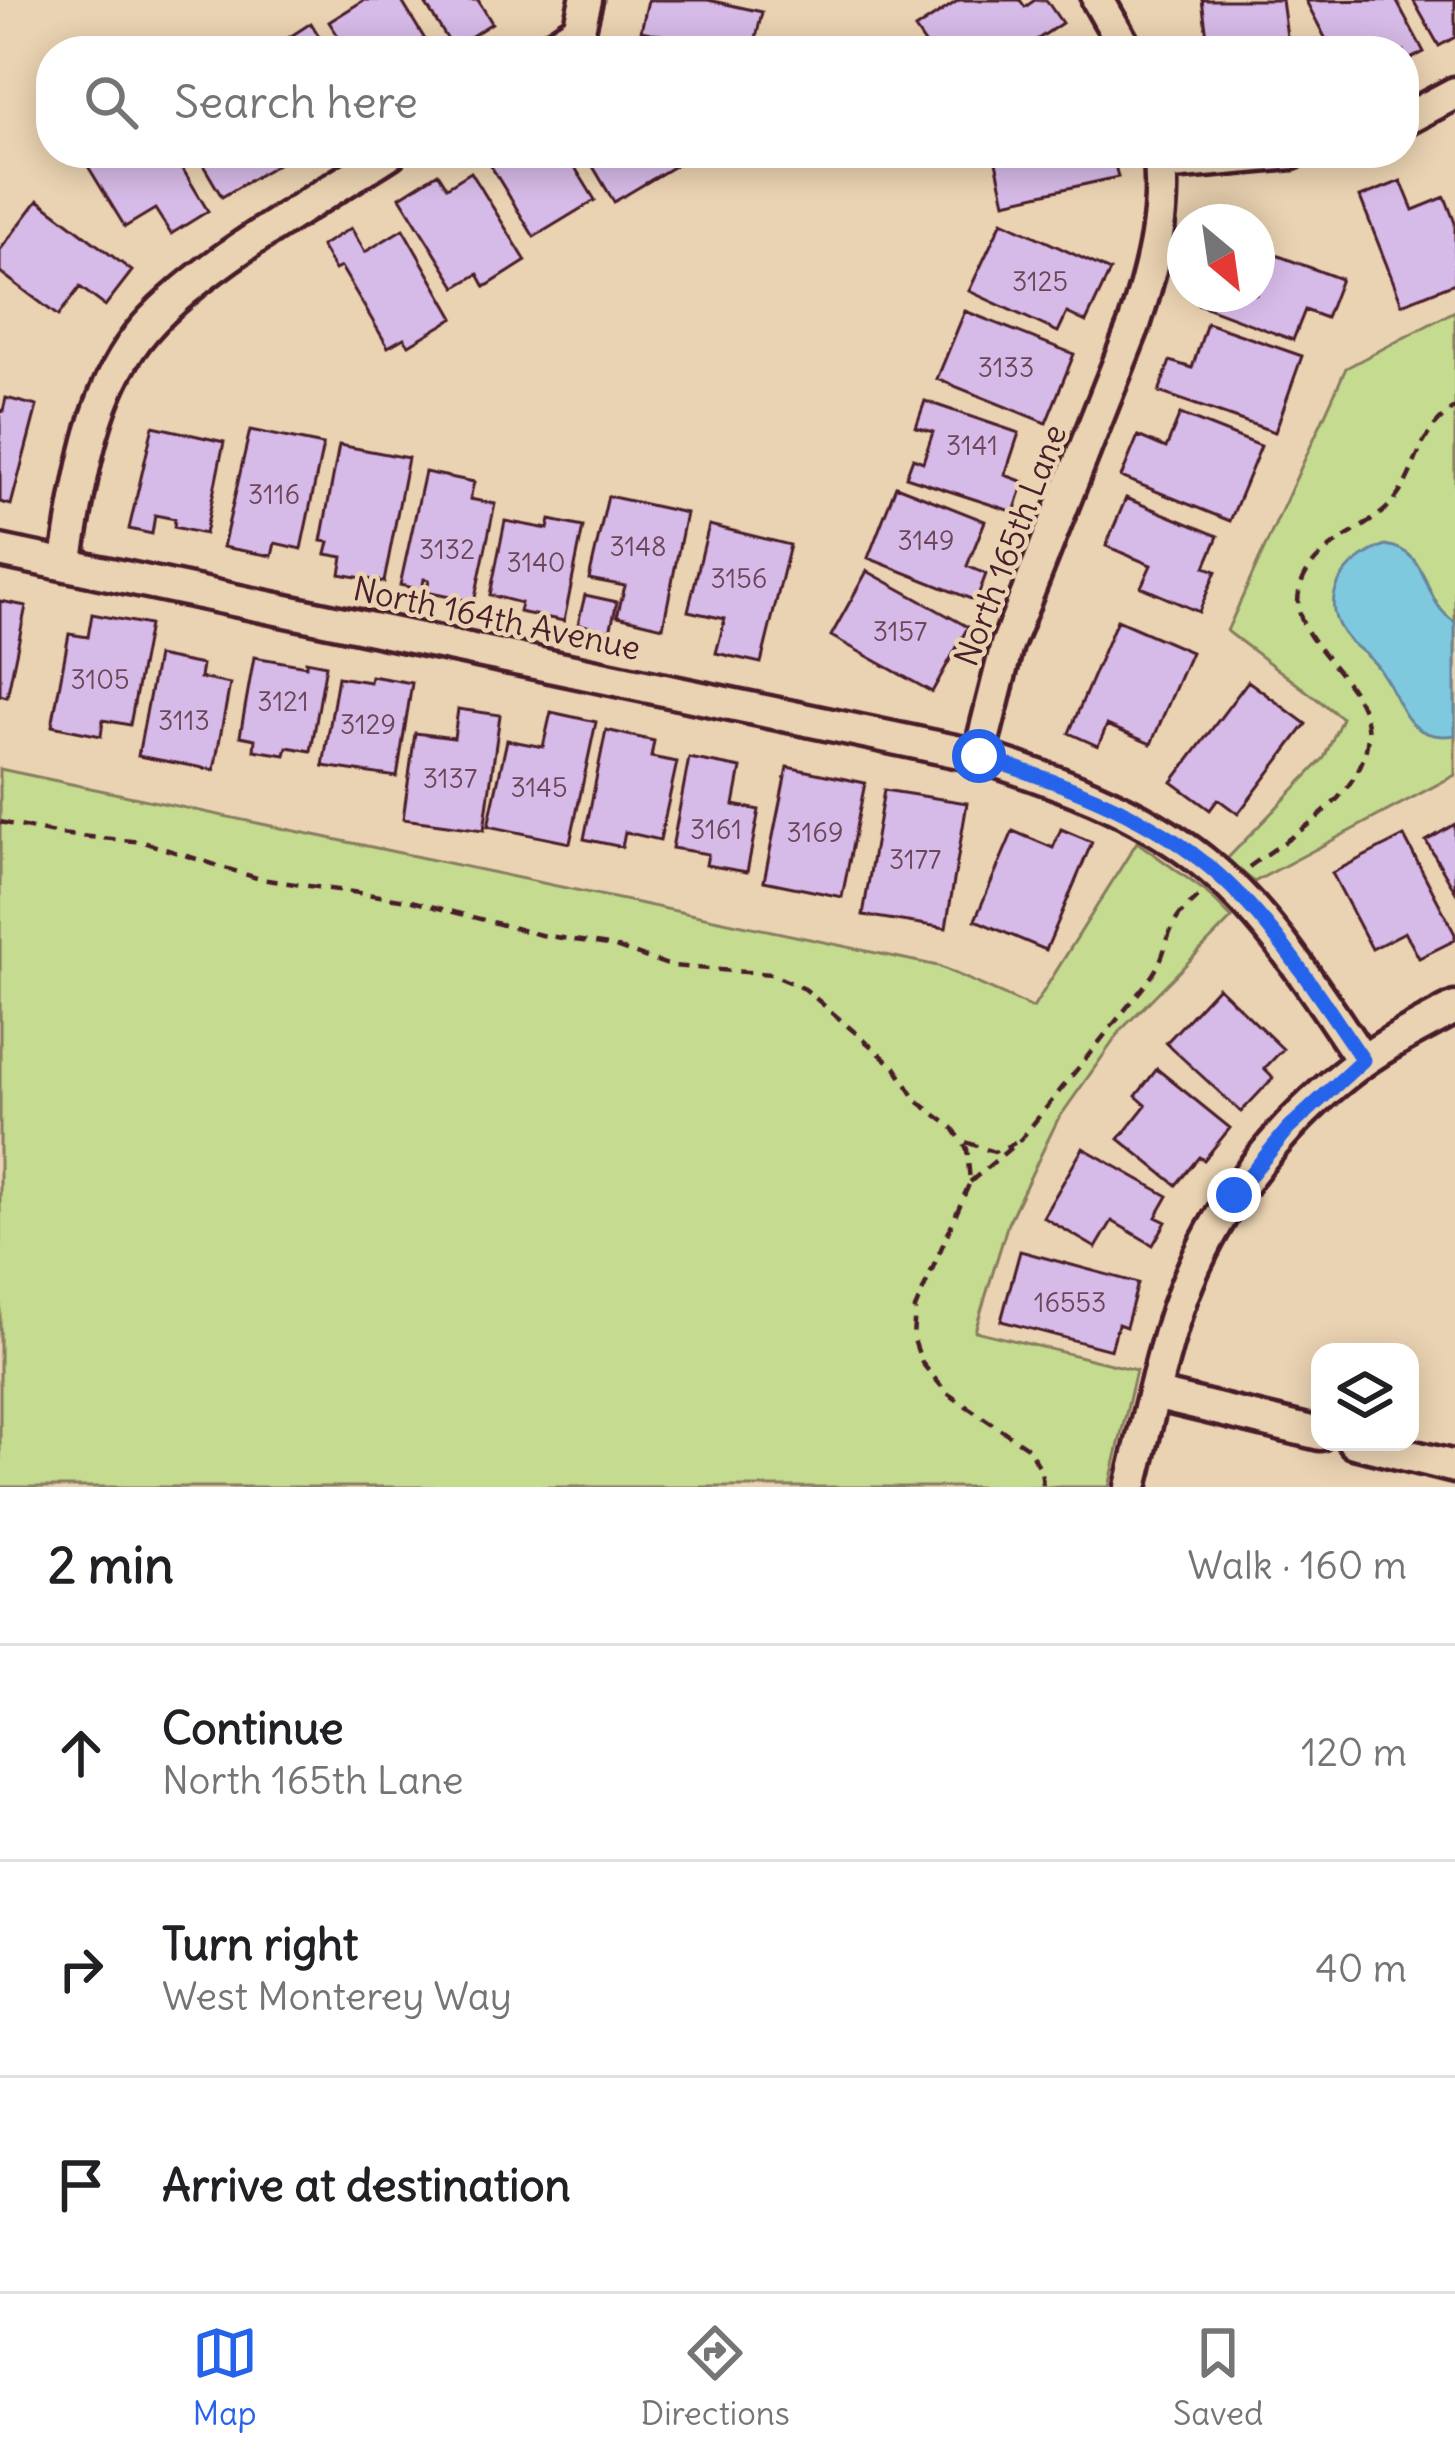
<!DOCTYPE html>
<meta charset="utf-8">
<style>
body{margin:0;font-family:Delius,sans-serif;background:#f2f2f2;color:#202124}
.controls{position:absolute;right:36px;bottom:36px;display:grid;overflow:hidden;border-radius:24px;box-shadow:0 6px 30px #0003}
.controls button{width:108px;height:108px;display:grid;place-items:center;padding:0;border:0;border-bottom:3px solid #e0e0e0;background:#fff;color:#202124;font:60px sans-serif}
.compass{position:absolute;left:1167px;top:204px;width:108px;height:108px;border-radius:50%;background:#fff;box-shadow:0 6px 30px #0003;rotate:151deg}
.stop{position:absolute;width:36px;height:36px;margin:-27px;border:9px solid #2563eb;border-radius:50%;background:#fff}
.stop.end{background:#2563eb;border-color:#fff;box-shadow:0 3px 12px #0008}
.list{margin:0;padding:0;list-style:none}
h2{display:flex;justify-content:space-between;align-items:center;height:156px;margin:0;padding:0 48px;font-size:51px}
h2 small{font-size:39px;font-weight:400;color:#757577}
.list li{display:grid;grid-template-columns:78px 1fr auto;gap:36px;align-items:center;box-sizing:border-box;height:216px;padding:0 48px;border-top:3px solid #e0e0e0}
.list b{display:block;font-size:45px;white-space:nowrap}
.list p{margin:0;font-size:39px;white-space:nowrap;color:#757577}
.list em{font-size:39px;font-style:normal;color:#757577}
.icon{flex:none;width:66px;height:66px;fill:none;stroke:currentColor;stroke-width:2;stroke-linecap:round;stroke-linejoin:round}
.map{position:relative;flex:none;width:1455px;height:1487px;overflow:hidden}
.search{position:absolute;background:#fff;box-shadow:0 6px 30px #0003;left:36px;right:36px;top:36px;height:132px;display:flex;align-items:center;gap:30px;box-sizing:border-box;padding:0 42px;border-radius:48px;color:#757577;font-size:45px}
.sheet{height:804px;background:#fff}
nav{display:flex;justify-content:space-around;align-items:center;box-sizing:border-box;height:168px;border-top:3px solid #e0e0e0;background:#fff;font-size:33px;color:#757577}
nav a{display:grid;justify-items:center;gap:6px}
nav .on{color:#2563eb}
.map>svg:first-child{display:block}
.green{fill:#c4db90;stroke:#877d5e;stroke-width:3}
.water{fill:#7fc9df;stroke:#6a8597;stroke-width:3}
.building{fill:#d6bae7;stroke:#4a1f2b;stroke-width:3}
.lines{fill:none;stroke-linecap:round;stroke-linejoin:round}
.street-casing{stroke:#4a1f2b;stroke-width:39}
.path{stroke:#4a1f2b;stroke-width:4.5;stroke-dasharray:12 9;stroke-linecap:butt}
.street{stroke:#ead3b2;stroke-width:30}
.route{stroke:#2563eb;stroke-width:15}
.labels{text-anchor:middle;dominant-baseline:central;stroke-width:9;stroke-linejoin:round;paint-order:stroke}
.number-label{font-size:27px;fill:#6d465a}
.street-label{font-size:33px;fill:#4a1f2b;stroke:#ead3b2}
</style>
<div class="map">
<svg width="1455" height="1487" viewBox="0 0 1455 1487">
<rect width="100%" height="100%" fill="#ead3b2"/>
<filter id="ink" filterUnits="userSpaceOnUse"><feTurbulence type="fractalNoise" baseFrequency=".00833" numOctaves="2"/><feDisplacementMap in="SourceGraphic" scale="24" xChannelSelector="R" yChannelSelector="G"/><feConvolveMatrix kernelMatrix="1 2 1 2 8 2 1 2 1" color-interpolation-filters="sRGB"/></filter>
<g filter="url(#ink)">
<path class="green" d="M1455,311V775L1254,882L1227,859L1324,758L1342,718L1227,631L1346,368Z
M0,769L938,966L1033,1008L1137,842L1205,891L1232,918L1122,1029L1057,1121L1008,1223L975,1331L1136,1370L1109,1487H0Z"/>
<path class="water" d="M1385,545C1432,551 1420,601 1455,622V735C1402,743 1402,697 1377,666C1369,655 1358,649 1349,640C1314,601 1343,561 1385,545Z"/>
<path class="building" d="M364,0H401L432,51H348L329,22Z
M423,0H478L492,23L453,48Z
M648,0H708L762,12L753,51H667L670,37L641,31Z
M959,0H1020L1025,7L1035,0H1046L1062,23L1020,51H930L915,29Z
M1202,0H1282L1289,51H1209Z
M1396,0L1424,52L1404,62V51H1332L1306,1Z
M1413,0H1455V37L1439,46Z
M311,23L328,51H292L285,40Z
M80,153H173L208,211L171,234L155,209L125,227Z
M196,153H283L286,159L222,197Z
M483,153H566L595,200L534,237Z
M585,153H671L678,164L614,202Z
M994,153H1112L1118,177L1005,202Z
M471,172L526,261L485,287L478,274L456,287L400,197L438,173L447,187Z
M1401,181L1413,210L1445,197L1455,223V283L1402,304L1360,197Z
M38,200L132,271L105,306L80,287L58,316L0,272V250Z
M1002,221L1110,271L1086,322L1067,313L1058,332L969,291Z
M351,228L365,252L403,229L454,318L409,345L404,338L388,347L341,267L335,270L321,246Z
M1257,248L1341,279L1326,318L1305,310L1293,340L1197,304L1201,294H1257Z
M965,311L1074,354L1046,423L937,379Z
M1207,323L1302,356L1275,432L1159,392L1170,361L1192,368Z
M6,398L37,406L11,505L0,502V410L3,411Z
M925,401L1019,433L1005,475L1024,482L1014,512L906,477L913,458L923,462L933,432L916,427Z
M1180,414L1261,446L1230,521L1121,477L1138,436L1166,448Z
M153,426L224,442L205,534L174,527L175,519L155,515L152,534L129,529Z
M250,430L323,445L301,549L275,543L272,556L223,547Z
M339,445L408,458L384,582L340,574L343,557L326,554L329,542L321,541Z
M425,472L474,482L470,499L495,504L474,602L426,592L429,580L424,579L422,590L400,585Z
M896,486L985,521L967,566L986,574L976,601L868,558Z
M608,496L686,513L663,627L617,616L625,586L589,579Z
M1126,498L1218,536L1205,567L1216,571L1199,612L1141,587L1151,565L1106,546Z
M550,520L583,527L564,621L519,612L521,603L490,595L505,521L548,529Z
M709,525L790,545L761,663L716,653L725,619L688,611Z
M867,571L968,627L932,692L831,636Z
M585,595L617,602L610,631L578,624Z
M0,601L26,606L7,697L0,695Z
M92,614L149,625L130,725L103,720L101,736L52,726L69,634L88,637Z
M1117,620L1191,652L1151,744L1107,725L1098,746L1069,733Z
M157,656L202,665L200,678L230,684L214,770L138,756Z
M254,657L306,666V661L326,665L311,751L287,747L285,755L254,750L255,739L240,736Z
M371,676L412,683L397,777L323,766L338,677L370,682Z
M1248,681L1306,724L1238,814L1218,799L1210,810L1172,782Z
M458,709L500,715L484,830L403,819L415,733L454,738Z
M551,712L596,722L570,843L488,826L507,740L543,747Z
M606,730L654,741L651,757L677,762L660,840L625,832L622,847L584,839Z
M689,758L741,768L734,805L759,810L747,872L706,865L708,854L672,848Z
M787,767L865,783L842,897L764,881Z
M884,790L967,803L946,928L863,915Z
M1455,824V891L1426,841Z
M1061,829L1092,842L1046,950L975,920L1013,831L1053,848Z
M1404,836L1455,934V940L1419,958L1405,932L1372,949L1332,873Z
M1218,987L1283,1049L1264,1069L1273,1078L1241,1112L1166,1043Z
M1157,1069L1230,1128L1204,1160L1199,1157L1176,1185L1119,1139L1146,1105L1136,1096Z
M1083,1148L1168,1196L1156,1217L1166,1222L1153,1245L1112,1221L1096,1248L1043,1217Z
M1020,1251L1138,1283L1126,1327L1118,1324L1111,1350L1001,1321Z"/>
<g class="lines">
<defs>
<path id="street" d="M1098,0L1127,51
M545,51L579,29L586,0
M1404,120L1455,93
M1161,165L1292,153
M0,551L979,756C1057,781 1137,809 1202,861C1269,914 1315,991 1363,1061
M66,565C79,489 89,401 137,338C189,270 316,201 390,153
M979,756L1007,645L1134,325C1152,269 1167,212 1159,153
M1154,1394L1320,1434
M1354,1442L1455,1467
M1131,1487C1146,1428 1158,1367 1177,1310C1210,1213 1278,1124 1360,1063C1389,1042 1423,1025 1455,1008"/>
</defs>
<use href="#street" class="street-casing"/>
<path class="path" d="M0,822L59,834L143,842L260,879L408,900L541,935L609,945L671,966L771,974L805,989L895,1067L917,1101L953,1128L967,1149L970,1182L915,1309L913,1337L922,1363L947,1393L1027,1447L1041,1469L1043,1487
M1249,867C1281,843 1324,819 1348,786C1419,689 1273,654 1302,582C1319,540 1371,531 1396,498C1420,465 1415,436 1455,407
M966,1142L994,1152L1015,1143
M970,1182L1021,1139L1149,980C1174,946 1159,928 1198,897"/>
<use href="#street" class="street"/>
</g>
</g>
<g class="lines" filter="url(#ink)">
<path class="route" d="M979,756C1057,781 1137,809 1202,861C1269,914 1315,991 1363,1060L1288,1129L1234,1195"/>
</g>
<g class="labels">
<g class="number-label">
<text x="1040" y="281">3125</text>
<text x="1006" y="367">3133</text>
<text x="972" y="445">3141</text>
<text x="274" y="494">3116</text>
<text x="926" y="540">3149</text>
<text x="638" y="546">3148</text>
<text x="447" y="549">3132</text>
<text x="536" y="562">3140</text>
<text x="739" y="578">3156</text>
<text x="900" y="631">3157</text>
<text x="100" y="679">3105</text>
<text x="283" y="701">3121</text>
<text x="184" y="720">3113</text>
<text x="368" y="724">3129</text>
<text x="450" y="778">3137</text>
<text x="539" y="787">3145</text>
<text x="716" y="829">3161</text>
<text x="815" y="832">3169</text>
<text x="915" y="859">3177</text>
<text x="1070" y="1302">16553</text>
</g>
<g class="street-label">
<text transform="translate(1010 545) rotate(-69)">North 165th Lane</text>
<text transform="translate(497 618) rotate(12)">North 164th Avenue</text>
</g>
</g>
</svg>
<div class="controls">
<button><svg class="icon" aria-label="layers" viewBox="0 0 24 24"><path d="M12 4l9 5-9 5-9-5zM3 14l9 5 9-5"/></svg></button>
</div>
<svg class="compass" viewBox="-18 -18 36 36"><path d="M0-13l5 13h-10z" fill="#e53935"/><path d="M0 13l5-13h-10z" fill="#757577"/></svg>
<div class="stop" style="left:979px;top:756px"></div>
<div class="stop end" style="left:1234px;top:1195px"></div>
<div class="search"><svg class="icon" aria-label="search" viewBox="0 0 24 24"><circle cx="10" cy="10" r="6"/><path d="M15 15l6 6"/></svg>Search here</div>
</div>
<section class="sheet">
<h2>2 min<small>Walk · 160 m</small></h2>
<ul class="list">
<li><svg class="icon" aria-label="ahead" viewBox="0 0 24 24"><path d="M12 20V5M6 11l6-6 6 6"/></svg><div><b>Continue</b><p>North 165th Lane</p></div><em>120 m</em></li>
<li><svg class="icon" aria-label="right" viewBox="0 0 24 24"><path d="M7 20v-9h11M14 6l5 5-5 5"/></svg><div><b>Turn right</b><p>West Monterey Way</p></div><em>40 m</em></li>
<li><svg class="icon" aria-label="arrive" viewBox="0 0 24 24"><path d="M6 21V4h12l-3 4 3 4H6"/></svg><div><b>Arrive at destination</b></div></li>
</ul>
</section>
<nav>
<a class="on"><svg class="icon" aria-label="map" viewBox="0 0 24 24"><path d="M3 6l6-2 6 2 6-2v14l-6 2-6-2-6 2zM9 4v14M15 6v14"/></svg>Map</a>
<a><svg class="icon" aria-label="directions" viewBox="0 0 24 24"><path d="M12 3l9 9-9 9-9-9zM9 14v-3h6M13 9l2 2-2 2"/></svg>Directions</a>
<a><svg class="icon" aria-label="saved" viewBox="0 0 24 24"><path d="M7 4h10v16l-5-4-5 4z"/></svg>Saved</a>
</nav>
